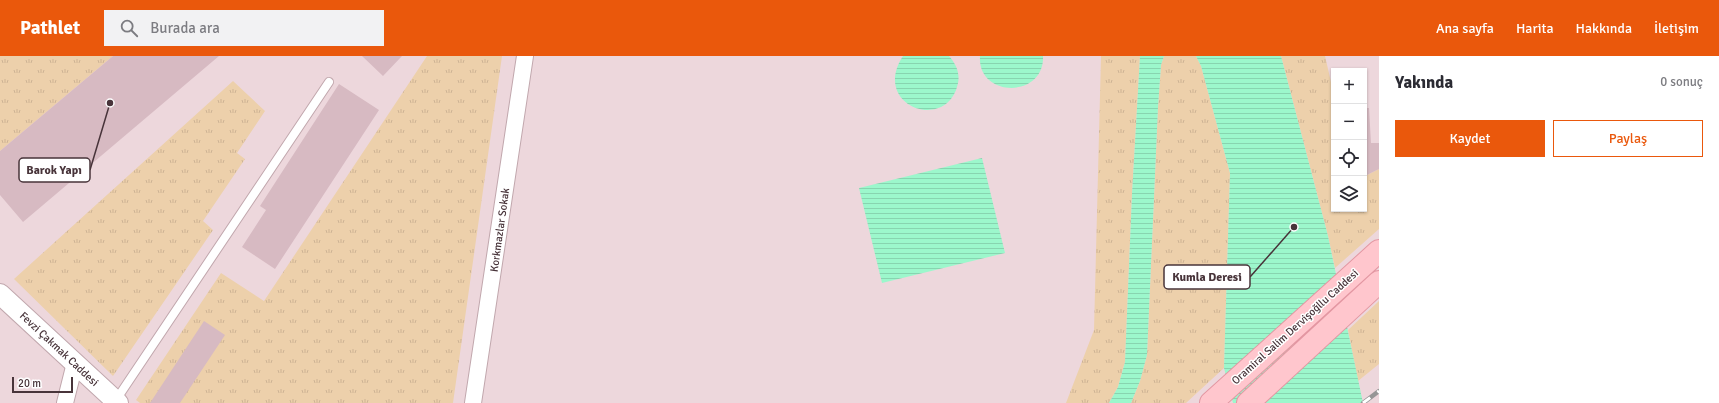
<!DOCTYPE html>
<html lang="tr">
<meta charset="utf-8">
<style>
body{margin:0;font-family:Signika,sans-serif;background:#f2f2f3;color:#2b2b33}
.controls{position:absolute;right:12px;top:12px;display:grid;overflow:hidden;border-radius:0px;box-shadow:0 1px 3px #0004}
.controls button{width:36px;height:36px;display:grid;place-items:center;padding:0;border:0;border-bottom:1px solid #e1e1e2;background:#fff;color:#2b2b33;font:20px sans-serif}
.scale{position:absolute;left:12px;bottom:10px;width:61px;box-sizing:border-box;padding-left:4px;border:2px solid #48343a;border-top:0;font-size:11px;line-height:14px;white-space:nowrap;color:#48343a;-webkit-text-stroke:3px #fff;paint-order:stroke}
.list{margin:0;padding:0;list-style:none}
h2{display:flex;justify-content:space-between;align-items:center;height:52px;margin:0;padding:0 16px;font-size:17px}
h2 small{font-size:13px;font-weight:400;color:#7c7c81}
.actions{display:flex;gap:8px;padding:12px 16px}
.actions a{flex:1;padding:9px 0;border:1px solid #ea580c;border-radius:0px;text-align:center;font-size:14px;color:#ea580c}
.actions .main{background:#ea580c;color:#fff}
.icon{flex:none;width:22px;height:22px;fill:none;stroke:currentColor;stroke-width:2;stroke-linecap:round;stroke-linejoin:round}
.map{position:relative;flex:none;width:1379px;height:347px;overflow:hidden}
header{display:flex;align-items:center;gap:24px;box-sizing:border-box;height:56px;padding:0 20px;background:#ea580c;color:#fff}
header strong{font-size:19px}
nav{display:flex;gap:22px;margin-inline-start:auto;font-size:14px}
.search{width:280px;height:36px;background:#f2f2f3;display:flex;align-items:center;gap:10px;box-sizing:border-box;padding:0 14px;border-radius:0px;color:#7c7c81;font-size:15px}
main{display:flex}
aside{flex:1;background:#fff}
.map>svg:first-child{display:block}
.residential{fill:#edd7dc;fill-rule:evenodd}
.grass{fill:url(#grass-tufts)}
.water{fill:url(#water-rules)}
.building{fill:#d7bac2}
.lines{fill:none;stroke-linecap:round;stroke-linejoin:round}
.service-casing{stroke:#c1a7ad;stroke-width:10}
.minor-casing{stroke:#c1a7ad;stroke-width:18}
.tertiary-casing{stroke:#c1a7ad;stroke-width:22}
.secondary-casing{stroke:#e397a2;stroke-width:24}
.service{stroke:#fff;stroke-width:8}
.minor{stroke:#fff;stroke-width:16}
.tertiary{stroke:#fff;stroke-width:20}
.secondary{stroke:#ffc6cd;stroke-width:22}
.rail-casing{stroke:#969696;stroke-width:4.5}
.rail{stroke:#fff;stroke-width:3;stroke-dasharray:9;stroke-linecap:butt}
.labels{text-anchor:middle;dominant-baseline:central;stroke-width:3;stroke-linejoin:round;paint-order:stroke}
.street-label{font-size:11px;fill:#48343a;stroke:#fff}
.leader{fill:none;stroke:#48343a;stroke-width:1.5}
.callout-dot{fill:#48343a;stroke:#fff;stroke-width:1.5}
.callout{fill:#fff;stroke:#48343a;stroke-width:1.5}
.callout-label{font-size:12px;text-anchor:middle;font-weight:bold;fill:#48343a}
</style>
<header>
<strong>Pathlet</strong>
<div class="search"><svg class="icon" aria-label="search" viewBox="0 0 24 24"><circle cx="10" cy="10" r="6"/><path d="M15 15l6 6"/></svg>Burada ara</div>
<nav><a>Ana sayfa</a><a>Harita</a><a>Hakkında</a><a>İletişim</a></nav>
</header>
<main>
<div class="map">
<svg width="1379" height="347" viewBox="0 0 1379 347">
<defs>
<pattern id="grass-tufts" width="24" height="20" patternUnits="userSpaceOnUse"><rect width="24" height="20" fill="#edd0ab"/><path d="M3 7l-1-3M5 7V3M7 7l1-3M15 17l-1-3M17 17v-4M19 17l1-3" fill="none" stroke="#cdb394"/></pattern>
<pattern id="water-rules" width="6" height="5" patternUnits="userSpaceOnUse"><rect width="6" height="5" fill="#9cf7cc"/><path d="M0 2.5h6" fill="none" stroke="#88d4b0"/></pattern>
</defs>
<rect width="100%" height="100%" fill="#f5e6e9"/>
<path class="residential" d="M0,0H1379V347H0ZM1334,15H1364V153H1334Z"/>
<path class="grass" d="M0,0H113L0,95Z
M427,0H502L453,347H140L136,344L221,217L264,245Z
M1101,0H1140L1132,138L1125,306L1118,331L1109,347H1066L1094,274Z
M1164,0H1196L1201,10L1230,117L1224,312L1186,347H1131L1140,325L1147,299L1158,51L1161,9Z
M1281,0H1325L1334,39V153H1364V102L1367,119L1379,113V173L1335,212L1328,180Z
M233,25L265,55L237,97L245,103L203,165L213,174L113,320L14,223Z
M1379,245V308L1358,325L1348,274Z"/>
<path class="water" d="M903,0H949C957,9 961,19 957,31C944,76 871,49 903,0Z
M980,0H1043C1045,43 977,42 980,0Z
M1140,0H1164L1161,9L1158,51L1147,299L1140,325L1131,347H1109L1118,331L1125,306L1132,138Z
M1196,0H1281L1328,180L1363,347H1233L1224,312L1230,117L1201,10Z
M982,102L1005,197L882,227L859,132Z"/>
<path class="building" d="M113,0H219L23,166L0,139V95Z
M362,0H402L383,20Z
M339,28L379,54L275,213L242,191L266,154L260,150Z
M1364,52H1369L1371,87H1379V113L1367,119L1364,102Z
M204,265L225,279L180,347H150Z"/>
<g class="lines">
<defs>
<path id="service" d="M116,344L329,26"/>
<path id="minor" d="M65,347L75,307
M473,347L525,0"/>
<path id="tertiary" d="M0,238L118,347"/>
<path id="secondary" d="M1211,347L1379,195
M1248,347L1379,226"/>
</defs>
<use href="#service" class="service-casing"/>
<use href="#minor" class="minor-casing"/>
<use href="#tertiary" class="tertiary-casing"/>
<use href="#secondary" class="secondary-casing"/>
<use href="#service" class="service"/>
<use href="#minor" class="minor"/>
<use href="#tertiary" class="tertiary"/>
<use href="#secondary" class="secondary"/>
<defs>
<path id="rail" d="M1363,347L1379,335"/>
</defs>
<use href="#rail" class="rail-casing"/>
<use href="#rail" class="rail"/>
</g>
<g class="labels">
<g class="street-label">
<text transform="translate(500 174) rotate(-82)">Korkmazlar Sokak</text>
<text transform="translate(1295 271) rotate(-42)">Oramiral Salim Dervişoğllu Caddesi</text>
<text transform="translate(59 293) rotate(43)">Fevzi Çakmak Caddesi</text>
</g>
</g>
<path class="leader" d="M110 47L90 114M1294 171L1250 221"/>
<g class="callout-dot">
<circle cx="110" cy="47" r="4"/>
<circle cx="1294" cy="171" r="4"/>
</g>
<g class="callout">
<rect x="19" y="102" width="71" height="24" rx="4"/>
<rect x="1164" y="209" width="86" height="24" rx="4"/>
</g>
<g class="callout-label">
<text x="54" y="118">Barok Yapı</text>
<text x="1207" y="225">Kumla Deresi</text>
</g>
</svg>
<div class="controls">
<button>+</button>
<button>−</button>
<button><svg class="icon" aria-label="locate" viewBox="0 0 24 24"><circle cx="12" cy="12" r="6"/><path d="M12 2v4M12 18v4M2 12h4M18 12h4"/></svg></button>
<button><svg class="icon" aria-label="layers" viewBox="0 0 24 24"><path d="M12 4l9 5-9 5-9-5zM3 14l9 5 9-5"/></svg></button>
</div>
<div class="scale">20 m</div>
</div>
<aside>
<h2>Yakında<small>0 sonuç</small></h2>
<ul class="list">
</ul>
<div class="actions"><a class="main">Kaydet</a><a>Paylaş</a></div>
</aside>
</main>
